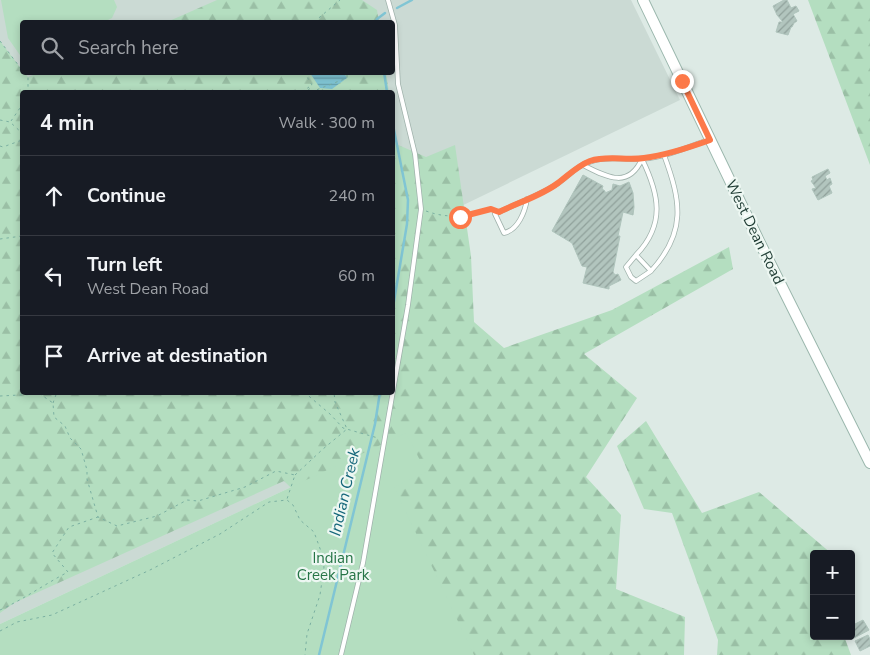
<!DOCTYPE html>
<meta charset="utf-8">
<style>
body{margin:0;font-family:"Nunito Sans",sans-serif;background:#20242c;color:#f1f3f6}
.controls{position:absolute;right:15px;bottom:15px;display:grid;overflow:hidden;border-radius:5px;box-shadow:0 2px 8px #0003}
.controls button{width:45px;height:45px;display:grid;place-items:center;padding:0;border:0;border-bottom:1px solid #363941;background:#171b24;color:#f1f3f6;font:25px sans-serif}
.stop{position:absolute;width:15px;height:15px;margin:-11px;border:4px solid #fc7949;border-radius:50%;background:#fff}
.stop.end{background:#fc7949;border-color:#fff;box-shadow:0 1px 5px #0008}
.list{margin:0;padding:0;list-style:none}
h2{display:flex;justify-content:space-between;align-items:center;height:65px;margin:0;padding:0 20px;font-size:21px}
h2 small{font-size:16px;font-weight:400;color:#9ea1a6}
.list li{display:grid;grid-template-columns:32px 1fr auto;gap:15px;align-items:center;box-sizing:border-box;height:80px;padding:0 20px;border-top:1px solid #363941}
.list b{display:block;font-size:19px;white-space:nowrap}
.list p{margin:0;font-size:16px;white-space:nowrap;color:#9ea1a6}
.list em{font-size:16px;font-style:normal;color:#9ea1a6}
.icon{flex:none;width:28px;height:28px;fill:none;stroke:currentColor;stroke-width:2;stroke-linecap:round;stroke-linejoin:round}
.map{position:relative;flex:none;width:870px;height:655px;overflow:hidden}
.search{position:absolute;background:#171b24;box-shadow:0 2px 8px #0003;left:20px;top:20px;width:375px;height:55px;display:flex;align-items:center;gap:12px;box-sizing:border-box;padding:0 18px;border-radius:5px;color:#9ea1a6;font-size:19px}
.panel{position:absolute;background:#171b24;box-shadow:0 2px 8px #0003;left:20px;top:90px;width:375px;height:305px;border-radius:5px}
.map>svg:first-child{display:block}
.built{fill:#cbdad4;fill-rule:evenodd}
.forest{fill:url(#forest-firs)}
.park{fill:#b4dec0}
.water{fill:url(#water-rules)}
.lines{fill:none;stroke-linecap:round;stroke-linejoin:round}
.stream{stroke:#80c5d4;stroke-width:2.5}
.building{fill:url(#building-hatch);stroke:#afc4bc}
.lane-casing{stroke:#a0b2ac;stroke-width:5.5}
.secondary-casing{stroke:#9bb7ad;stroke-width:12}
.path{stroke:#7bb0a1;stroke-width:1;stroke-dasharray:2.5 4;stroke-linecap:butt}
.lane{stroke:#fff;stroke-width:4}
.secondary{stroke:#fff;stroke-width:10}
.route{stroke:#fc7949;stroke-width:6}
.labels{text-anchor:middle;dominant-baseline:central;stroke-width:4.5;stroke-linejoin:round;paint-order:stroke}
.street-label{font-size:15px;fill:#1e3b33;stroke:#edf7f2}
.park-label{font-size:15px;fill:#257446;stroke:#edf7f2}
.water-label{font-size:16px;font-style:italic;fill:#14667a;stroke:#edf7f2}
</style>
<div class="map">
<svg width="870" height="655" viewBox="0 0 870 655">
<defs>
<pattern id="forest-firs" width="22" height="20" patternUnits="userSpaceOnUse" patternTransform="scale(1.25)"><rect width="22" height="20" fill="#b4dec0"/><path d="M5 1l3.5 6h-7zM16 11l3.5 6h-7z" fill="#9abfa5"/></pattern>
<pattern id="water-rules" width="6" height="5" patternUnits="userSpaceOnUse" patternTransform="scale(1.25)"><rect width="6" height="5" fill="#80c5d4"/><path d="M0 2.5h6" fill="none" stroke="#68a1ad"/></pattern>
<pattern id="building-hatch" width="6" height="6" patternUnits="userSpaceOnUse" patternTransform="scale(1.25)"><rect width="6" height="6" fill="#b2c5be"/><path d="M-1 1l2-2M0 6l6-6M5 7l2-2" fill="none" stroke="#90a19b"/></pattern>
</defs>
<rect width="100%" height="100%" fill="#ddeae5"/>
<path class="built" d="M0,0H631L680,100L453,210V411L0,624ZM22,22H392V72H22ZM22,92H392V392H22Z"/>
<path class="forest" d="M217,0H362L377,10L379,22H167Z
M808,0H870V165Z
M0,41L22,70V72L25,73L28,77L41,72H386L389,92H22V392H392L393,120L396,144L426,157L455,145L471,256L474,322L504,348L612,310L729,247L733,269L584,354L637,398L586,477L621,515L616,589L685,617L684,655H444L336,532L284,481L14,603L0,613Z
M646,421L702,513L759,492L832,554H814V636H844L851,655H717L718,640L672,513L644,509L617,446Z"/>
<path class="park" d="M1,0H114L117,7L112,18L104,22H22V58L8,38Z
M406,433L426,472L394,487L474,655H0V624Z"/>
<path class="water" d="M310,73H344L347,78L332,89L320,88Z"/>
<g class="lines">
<path class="stream" d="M397,8L412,0
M376,22L377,19L385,13
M384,72L387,92
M392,120L408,200L407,224L392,313
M319,655L375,424L380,392"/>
</g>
<path class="building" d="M784,0H787L791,8L796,6L799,11L793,14L797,21L794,23L792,27H791L788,35L776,32L779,22H783L777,15L773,6Z
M828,169L830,173L825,176L827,180L830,178L832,184L829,186L832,193L818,200L812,189L816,188L811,181L813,180L812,177Z
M583,175L603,186L602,189L605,191V193L612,190L613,184L620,186L629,182L633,193L634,207L633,215L623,212L618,236H620L613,272L615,275L618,274L621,280L609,286V289L583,283L587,267L582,266L572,243L552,231Z
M863,620L869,630L854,638L851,633V626Z
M868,635L870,639V646L860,651L855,641Z"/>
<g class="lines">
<defs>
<path id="lane" d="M642,159C659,194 666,224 636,255L651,271C687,232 681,201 664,155
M583,165C605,176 628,190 642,159
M527,199C525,212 518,230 504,233L495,214C515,204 538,196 557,184C569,176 577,165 592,161C609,156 625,160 642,159C665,157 686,148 708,140
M636,255L626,267L631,277L636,281L651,271
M341,655L363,563L408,305L421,209L415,154L398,84L395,25L388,0"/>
<path id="secondary" d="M643,0L759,241L870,463"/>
</defs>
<use href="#lane" class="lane-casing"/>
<use href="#secondary" class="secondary-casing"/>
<path class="path" d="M314,22L340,0
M0,41L22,70
M25,72L28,77V92
M304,72L312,85L307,92
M302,92L309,87
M311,92L347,78V72
M0,120L10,122L22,133
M11,121L22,105
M0,146L3,147L22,140
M426,211C451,220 466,215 491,209
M0,239L22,236
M304,392L330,414L343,428L378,438
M0,396L40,394L53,403L54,417L65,426L70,438L81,449L87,470V479L98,517L117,526L157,516L187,500L198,501L245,487L276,471L295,475L287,499
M53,403L57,392
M295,475L323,449L347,429L335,402L334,392
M0,610C24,599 45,584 68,572L52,553L69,527L98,517
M0,631L17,622L52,615L150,570L220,534L269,502L287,500L293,505L300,520L314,532L322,554L324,567L320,595L307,634L305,655"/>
<use href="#lane" class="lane"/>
<use href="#secondary" class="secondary"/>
</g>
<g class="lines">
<path class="route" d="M460,217L491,209L499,212C519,202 541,196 558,183C569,175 577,166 590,161C608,155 626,161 644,158C667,155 688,148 710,140L682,81"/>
</g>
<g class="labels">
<g class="street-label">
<text transform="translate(755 232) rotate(64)">West Dean Road</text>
</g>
<g class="park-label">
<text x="333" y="558">Indian<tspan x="333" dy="17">Creek Park</tspan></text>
</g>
<g class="water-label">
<text transform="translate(345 492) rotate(-77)">Indian Creek</text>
</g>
</g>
</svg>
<div class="controls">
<button>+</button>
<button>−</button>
</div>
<div class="stop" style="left:460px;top:217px"></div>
<div class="stop end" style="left:682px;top:81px"></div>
<div class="search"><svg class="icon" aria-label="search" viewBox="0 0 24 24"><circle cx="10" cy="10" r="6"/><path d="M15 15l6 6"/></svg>Search here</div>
<section class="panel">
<h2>4 min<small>Walk · 300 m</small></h2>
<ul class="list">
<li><svg class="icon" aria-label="ahead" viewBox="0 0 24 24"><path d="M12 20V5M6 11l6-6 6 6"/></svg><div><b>Continue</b></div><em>240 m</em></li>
<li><svg class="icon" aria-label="left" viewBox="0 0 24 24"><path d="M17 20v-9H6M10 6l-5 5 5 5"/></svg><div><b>Turn left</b><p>West Dean Road</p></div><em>60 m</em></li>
<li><svg class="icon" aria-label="arrive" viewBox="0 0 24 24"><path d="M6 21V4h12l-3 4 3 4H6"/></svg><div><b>Arrive at destination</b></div></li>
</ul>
</section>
</div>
